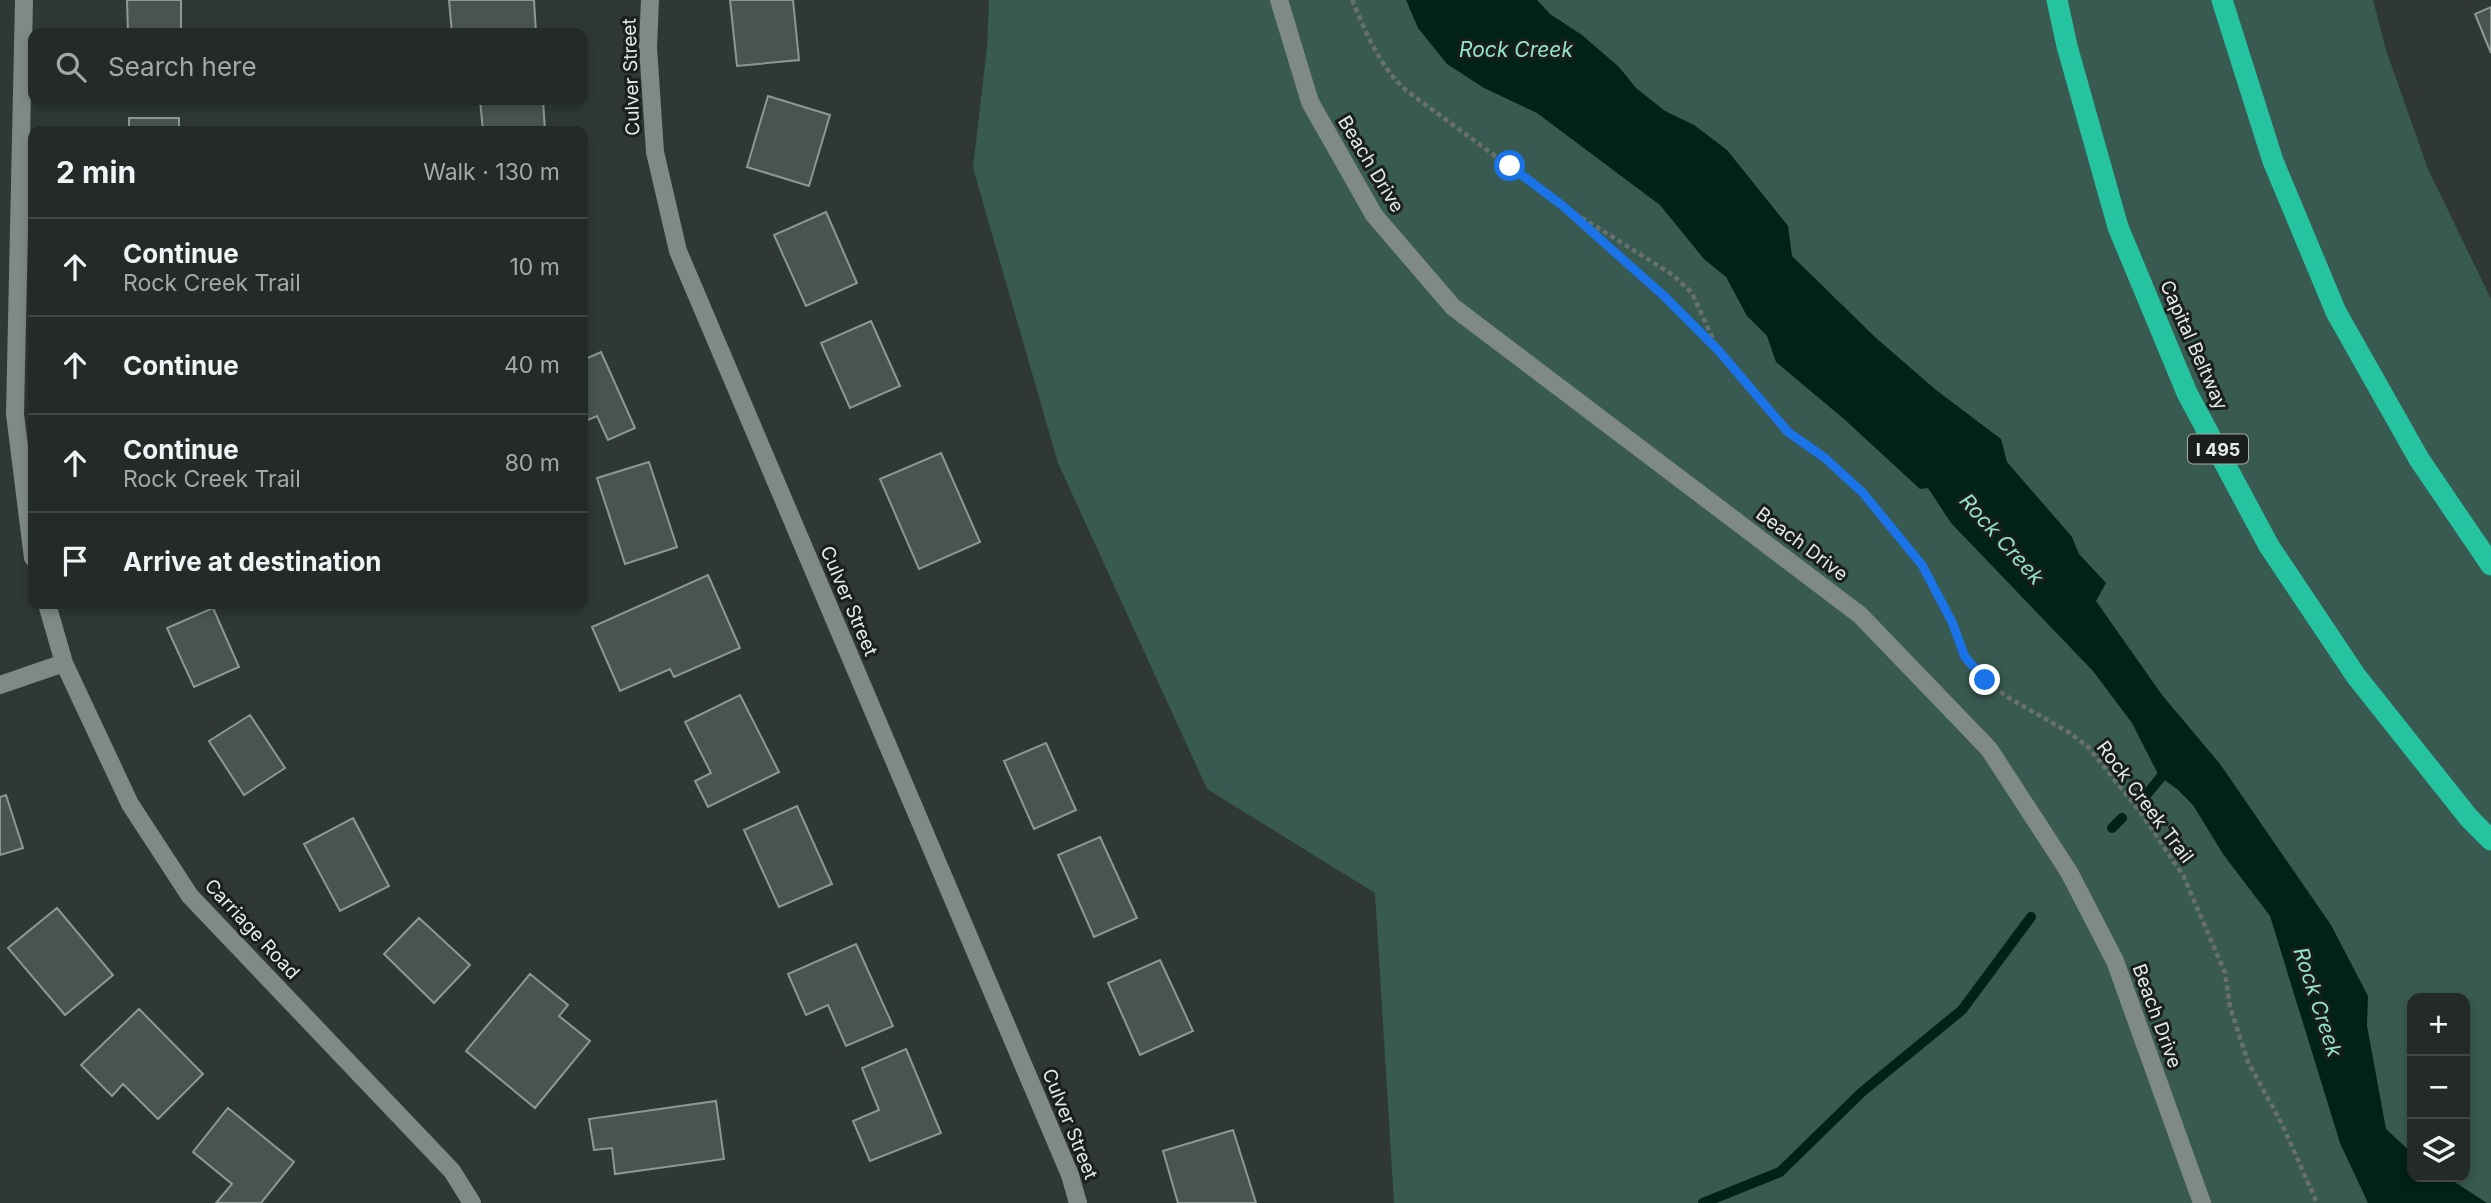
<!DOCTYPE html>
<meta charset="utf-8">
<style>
body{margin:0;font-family:Inter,sans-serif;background:#2f3634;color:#f1f3f6}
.controls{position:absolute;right:21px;bottom:21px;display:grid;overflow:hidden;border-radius:14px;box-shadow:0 4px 10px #0003}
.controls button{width:63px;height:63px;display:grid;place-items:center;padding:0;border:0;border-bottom:2px solid #404645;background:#232a28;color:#f1f3f6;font:35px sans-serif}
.stop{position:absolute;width:21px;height:21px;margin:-16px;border:5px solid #1a73e8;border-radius:50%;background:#fff}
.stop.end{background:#1a73e8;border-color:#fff;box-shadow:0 2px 7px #0008}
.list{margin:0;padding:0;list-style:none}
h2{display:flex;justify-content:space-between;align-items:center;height:91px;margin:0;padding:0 28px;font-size:30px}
h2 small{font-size:23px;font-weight:400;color:#a3a7a8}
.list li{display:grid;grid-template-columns:46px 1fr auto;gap:21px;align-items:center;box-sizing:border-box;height:98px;padding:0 28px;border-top:2px solid #404645}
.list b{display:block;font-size:26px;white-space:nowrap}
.list p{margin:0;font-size:23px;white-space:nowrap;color:#a3a7a8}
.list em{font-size:23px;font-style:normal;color:#a3a7a8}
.icon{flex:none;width:38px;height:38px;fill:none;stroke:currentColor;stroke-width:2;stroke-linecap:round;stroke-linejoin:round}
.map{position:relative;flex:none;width:2491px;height:1203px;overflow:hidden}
.search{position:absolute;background:#232a28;box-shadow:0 4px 10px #0003;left:28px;top:28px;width:560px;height:77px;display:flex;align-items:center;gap:18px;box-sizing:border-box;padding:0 24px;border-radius:14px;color:#a3a7a8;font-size:26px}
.panel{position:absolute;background:#232a28;box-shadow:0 4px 10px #0003;left:28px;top:126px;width:560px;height:483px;border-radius:14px}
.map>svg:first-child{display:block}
.green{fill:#385a50;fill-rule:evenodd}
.water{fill:#002219}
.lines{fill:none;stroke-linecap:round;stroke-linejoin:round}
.stream{stroke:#002219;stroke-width:10}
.building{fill:#495350;stroke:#8d9894;stroke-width:2}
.path{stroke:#68706d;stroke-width:4.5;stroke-dasharray:5 3.5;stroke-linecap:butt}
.minor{stroke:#7f8a86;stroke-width:18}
.tertiary{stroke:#7f8a86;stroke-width:18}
.motorway{stroke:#25c3a0;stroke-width:21}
.route{stroke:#1a73e8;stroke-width:9}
.labels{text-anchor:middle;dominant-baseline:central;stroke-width:6;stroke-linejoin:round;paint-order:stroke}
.shield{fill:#1a1e1d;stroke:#a8aeac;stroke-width:2}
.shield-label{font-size:18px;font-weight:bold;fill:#e5ebe9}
.street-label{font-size:19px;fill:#e5ebe9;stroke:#1a1e1d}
.water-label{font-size:21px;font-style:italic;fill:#94e3cb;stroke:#1a1e1d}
</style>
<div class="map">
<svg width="2491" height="1203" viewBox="0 0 2491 1203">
<rect width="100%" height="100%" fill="#2f3835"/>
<path class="green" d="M989,0H2373L2386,50L2428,169L2491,299V1203H1394L1375,893L1207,789L1058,463L973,168L987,47ZM2412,998H2465V1177H2412Z"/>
<path class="water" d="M1406,0H1537L1550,14L1582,35L1619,67L1636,88L1665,111L1694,125L1727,150L1788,226L1792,256L1876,338L1936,390L2001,439L2007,462L2072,537L2079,554L2106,583L2096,601L2162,695L2220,764L2331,925L2368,996L2367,1026L2386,1129L2412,1153V1177H2447L2487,1203H2368L2340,1143L2270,916L2223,854L2193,805L2177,789L2159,776L2132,723L2093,671L1951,523L1928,488L1920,489L1844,419L1776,362L1767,336L1747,316L1726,277L1704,259L1660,205L1537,113L1484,88L1447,64L1418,28Z"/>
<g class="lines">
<path class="stream" d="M2143,799L2170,766
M2112,828L2122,818
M1703,1203L1780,1172L1862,1092L1962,1010L2031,917"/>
</g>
<path class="building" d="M127,0H181V33H128Z
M449,0H534L536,33H452Z
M730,0H793L799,60L737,66Z
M2491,7V53L2475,14Z
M768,96L830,115L809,186L747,167Z
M480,100H543L545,131H483Z
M129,118H179V131H129Z
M826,212L857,283L806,306L774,235Z
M871,321L900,386L850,408L821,343Z
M601,352L635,428L608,440L597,416L583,422V360Z
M941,453L980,542L919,569L880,479Z
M649,462L677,547L625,564L597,478Z
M708,575L740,648L674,677L670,669L620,691L592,627Z
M213,608L239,667L194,687L167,628Z
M740,695L779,772L708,807L695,781L711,773L685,722Z
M250,715L285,768L244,795L209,741Z
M1046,743L1076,810L1034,829L1004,761Z
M6,795L23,848L0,855V797Z
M797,806L832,884L779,907L744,830Z
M353,818L389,886L340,911L304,844Z
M1100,837L1137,918L1094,937L1058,855Z
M57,908L113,975L65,1015L8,948Z
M419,918L470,965L434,1003L384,954Z
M856,944L893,1026L846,1046L828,1005L806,1015L788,974Z
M1160,960L1193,1031L1140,1055L1108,983Z
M530,974L568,1005L559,1016L590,1041L535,1108L466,1051Z
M139,1009L203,1074L158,1119L123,1084L112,1096L81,1065Z
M906,1049L941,1133L870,1161L853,1121L879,1110L862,1068Z
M716,1101L724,1159L615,1174L612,1148L594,1150L589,1119Z
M228,1108L294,1162L261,1203H216L232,1184L193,1152Z
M1233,1130L1256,1203H1178L1163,1151Z"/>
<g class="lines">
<path class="path" d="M1352,0C1366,32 1380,68 1407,91L1563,206L1673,275L1692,293L1718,350L1788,432L1825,458L1863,493L1922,565L1952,623L1965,657L1985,680L2009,698L2070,733L2088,747L2105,768L2141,813L2184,877L2225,973L2230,1007L2248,1062L2282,1124L2317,1203
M1575,217L1664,296L1715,347"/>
<path class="minor" d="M24,0L15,414L33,558
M650,0L648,47L655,152L678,251L1070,1175L1078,1203
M47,604L64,663L130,804L190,896L452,1171L472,1203
M0,685L64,663"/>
<path class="tertiary" d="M1279,0L1310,102L1374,215L1453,307L1860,615L1989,749L2069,872L2115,961L2202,1203"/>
<path class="motorway" d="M2057,0L2067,46L2118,227L2187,393L2269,546L2356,676L2469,818L2491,840
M2222,0L2273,161L2336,312L2419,459L2491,565"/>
</g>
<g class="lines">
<path class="route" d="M1510,166L1563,206L1664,296L1718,350L1788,432L1825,458L1863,493L1922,565L1952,622L1965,657L1985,680"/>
</g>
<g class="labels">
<rect class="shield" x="2188" y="434.5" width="60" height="29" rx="5"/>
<g class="shield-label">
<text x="2218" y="449">I 495</text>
</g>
<g class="street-label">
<text transform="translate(631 77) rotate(-92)">Culver Street</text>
<text transform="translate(1371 164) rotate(59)">Beach Drive</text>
<text transform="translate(2194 345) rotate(66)">Capital Beltway</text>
<text transform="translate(1802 544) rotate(37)">Beach Drive</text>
<text transform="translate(849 601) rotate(67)">Culver Street</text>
<text transform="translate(2145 802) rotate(53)">Rock Creek Trail</text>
<text transform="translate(252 929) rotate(47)">Carriage Road</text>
<text transform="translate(2157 1016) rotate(70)">Beach Drive</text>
<text transform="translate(1070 1124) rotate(68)">Culver Street</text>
</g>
<g class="water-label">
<text x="1516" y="49">Rock Creek</text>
<text transform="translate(2002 539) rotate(48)">Rock Creek</text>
<text transform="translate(2318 1002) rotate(72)">Rock Creek</text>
</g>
</g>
</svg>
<div class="controls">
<button>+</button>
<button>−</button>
<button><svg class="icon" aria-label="layers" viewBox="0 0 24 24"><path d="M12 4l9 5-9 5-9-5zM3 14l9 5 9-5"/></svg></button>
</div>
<div class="stop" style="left:1510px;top:166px"></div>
<div class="stop end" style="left:1985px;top:680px"></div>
<div class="search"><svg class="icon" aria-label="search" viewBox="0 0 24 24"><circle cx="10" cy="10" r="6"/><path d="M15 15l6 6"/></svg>Search here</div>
<section class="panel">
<h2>2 min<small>Walk · 130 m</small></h2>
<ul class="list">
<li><svg class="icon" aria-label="ahead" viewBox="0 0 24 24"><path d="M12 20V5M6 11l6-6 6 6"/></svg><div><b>Continue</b><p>Rock Creek Trail</p></div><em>10 m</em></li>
<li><svg class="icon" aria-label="ahead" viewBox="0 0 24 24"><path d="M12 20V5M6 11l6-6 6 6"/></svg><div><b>Continue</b></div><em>40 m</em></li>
<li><svg class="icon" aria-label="ahead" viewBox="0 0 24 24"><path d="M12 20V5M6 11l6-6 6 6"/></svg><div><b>Continue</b><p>Rock Creek Trail</p></div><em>80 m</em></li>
<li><svg class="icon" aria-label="arrive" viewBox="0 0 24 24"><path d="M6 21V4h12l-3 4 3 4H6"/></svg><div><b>Arrive at destination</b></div></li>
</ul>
</section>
</div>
